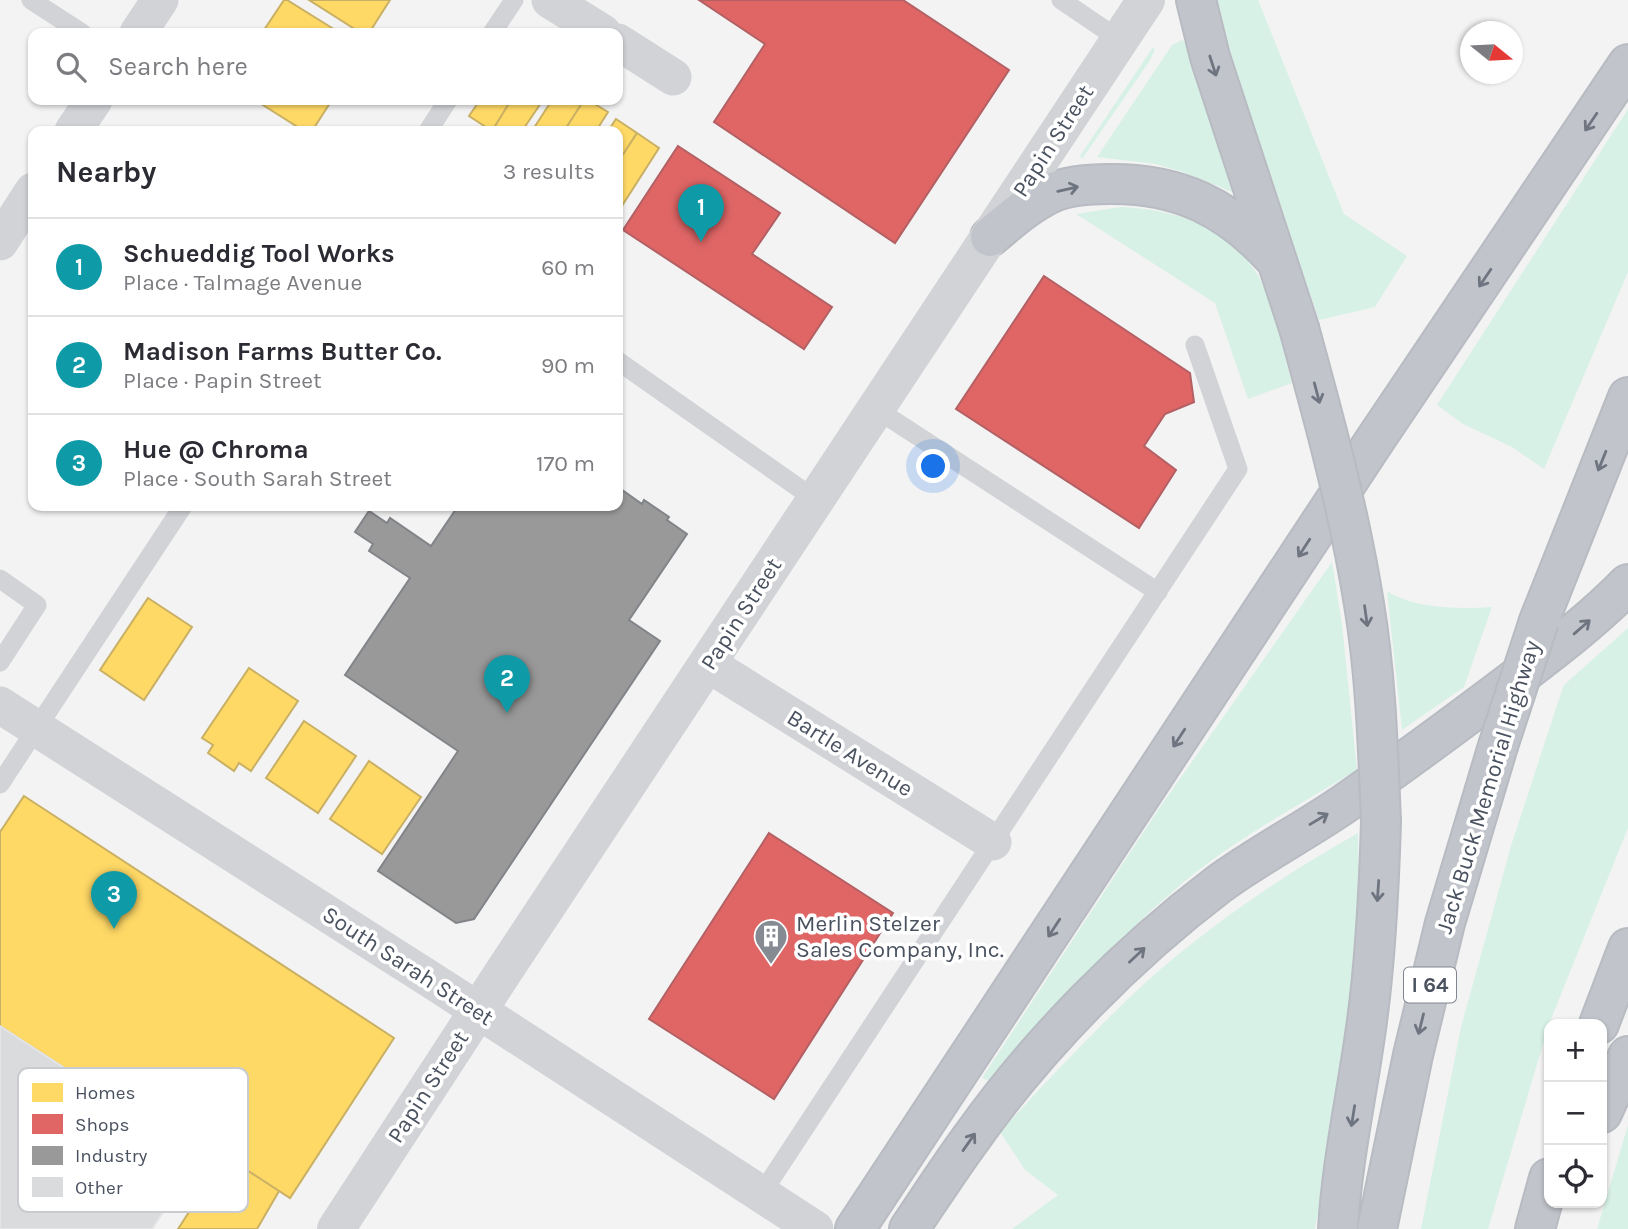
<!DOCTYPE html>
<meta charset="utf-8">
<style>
body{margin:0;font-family:Karla,sans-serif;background:#f7f7f7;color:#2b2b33}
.controls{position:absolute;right:21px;bottom:21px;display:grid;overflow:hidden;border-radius:14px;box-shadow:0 2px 5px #0004}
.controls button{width:63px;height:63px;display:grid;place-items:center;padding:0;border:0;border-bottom:2px solid #e1e1e2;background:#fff;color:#2b2b33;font:35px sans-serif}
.compass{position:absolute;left:1460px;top:21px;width:63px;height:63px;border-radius:50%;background:#fff;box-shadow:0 2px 5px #0004;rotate:108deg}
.you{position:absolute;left:934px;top:467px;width:24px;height:24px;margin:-18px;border:5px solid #fff;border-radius:50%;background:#1a73e8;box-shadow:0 0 0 10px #1a73e833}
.badge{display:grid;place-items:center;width:46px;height:46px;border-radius:50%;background:#0b8043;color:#fff;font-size:23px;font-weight:700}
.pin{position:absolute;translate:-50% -58px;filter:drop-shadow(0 2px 4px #0008)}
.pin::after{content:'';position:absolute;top:37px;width:24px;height:21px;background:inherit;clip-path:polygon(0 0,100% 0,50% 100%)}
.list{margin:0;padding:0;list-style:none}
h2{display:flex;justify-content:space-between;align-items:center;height:91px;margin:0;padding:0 28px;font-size:30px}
h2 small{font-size:23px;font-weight:400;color:#7c7c81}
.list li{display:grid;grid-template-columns:46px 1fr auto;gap:21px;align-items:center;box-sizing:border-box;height:98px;padding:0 28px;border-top:2px solid #e1e1e2}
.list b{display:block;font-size:26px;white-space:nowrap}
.list p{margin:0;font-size:23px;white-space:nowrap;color:#7c7c81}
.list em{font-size:23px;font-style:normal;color:#7c7c81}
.icon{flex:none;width:38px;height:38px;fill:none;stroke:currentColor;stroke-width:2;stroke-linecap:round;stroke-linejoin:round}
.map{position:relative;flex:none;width:1628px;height:1229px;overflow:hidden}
.search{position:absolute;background:#fff;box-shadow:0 2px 5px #0004;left:28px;top:28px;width:595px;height:77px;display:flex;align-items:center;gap:18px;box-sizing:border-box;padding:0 24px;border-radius:14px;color:#7c7c81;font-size:26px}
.panel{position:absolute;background:#fff;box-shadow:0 2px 5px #0004;left:28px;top:126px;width:595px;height:385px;border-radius:14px}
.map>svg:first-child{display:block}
.green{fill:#d8f1e6}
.homes{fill:#ffd966;stroke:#c9b064;stroke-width:2}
.shops{fill:#e06666;stroke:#b36064;stroke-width:2}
.industry{fill:#999;stroke:#818488;stroke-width:2}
.building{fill:#dadbdd;stroke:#e4e5e6;stroke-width:2}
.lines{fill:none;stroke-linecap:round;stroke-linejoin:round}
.motorway-casing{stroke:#b8bbc2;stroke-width:42}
.service{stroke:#d1d3d6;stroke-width:19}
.minor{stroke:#d1d3d6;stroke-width:37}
.tertiary{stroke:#d1d3d6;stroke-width:38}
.motorway{stroke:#c1c4ca;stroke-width:38}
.motorway-bridge-casing{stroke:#b8bbc2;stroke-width:42;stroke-linecap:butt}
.motorway-bridge{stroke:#c1c4ca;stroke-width:38}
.oneway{stroke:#6e7480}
.labels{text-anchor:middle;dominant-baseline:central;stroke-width:7;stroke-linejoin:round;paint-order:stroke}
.shield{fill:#fff;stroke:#808690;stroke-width:2}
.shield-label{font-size:21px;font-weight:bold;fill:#4a5260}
.street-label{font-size:23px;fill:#4a5260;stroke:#fff}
.poi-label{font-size:23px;fill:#4a5260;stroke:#fff;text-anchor:start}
.key{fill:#fff;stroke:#c9cbcf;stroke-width:2}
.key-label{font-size:19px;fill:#4a5260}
</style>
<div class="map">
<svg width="1628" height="1229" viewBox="0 0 1628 1229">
<rect width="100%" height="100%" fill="#f3f3f3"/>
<path class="green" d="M1212,0H1258L1344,214L1407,256L1375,307L1319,320L1231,65Z
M1182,40L1191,47L1235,190L1232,192L1183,172L1155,164L1097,157L1172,45Z
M1153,47L1155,50L1149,62L1082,159L1080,156Z
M1628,109V272L1544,469L1512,447L1463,424L1437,405Z
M1121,207C1174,209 1228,226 1257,274C1273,302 1283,351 1292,383L1248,399L1215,303L1076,214Z
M1332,562L1342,624L1357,770C1302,803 1241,836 1191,876C1117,937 1053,1009 991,1081L982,1078L1158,810Z
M1387,591C1414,609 1460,609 1492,607L1464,687L1402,730Z
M1628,628V828L1549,1024L1488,1229H1421L1461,1027L1511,846L1559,699L1564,685Z
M1358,833C1360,970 1339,1095 1315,1229H1012L1058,1195L1025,1170L1000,1132C1047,1081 1094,1030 1145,983C1210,925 1282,876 1358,833Z
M1628,1123V1229H1597L1628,1125Z"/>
<path class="homes" d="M284,0H287L340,33H262Z
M309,0H390L369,33H361Z
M255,100H325L330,103L312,131H304Z
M480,100H511L492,131L469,116Z
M511,100H543L522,131H492Z
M552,100H584L564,131H532Z
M584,100H588L608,112L596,131H564Z
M616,119L637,133L618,162V131H608Z
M637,133L659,148L618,212V162Z
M148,598L192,627L144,700L100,670Z
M249,668L298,701L251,771L239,763L234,771L208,753L213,745L202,738Z
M304,721L356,756L318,813L266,778Z
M369,761L421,797L382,854L330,819Z
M24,796L394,1038L290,1198L207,1144L200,1156L0,1026V832Z
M207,1144L279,1191L257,1229H178L215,1172L197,1161Z
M207,1144L279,1191L257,1229H178L215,1172L197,1161Z"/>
<path class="shops" d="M699,0H903L1009,70L895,243L714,122L765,44Z
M678,146L780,213L752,254L832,307L804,349L623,230Z
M1044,276L1190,373L1194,402L1165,414L1144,446L1176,470L1139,528L956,409Z
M769,833L893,913L774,1099L649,1019Z"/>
<path class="industry" d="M618,487L642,504L644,500L669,517L667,520L687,534L629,620L660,641L474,919L456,923L378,871L458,751L345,675L410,578L369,551L373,544L355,532L369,511L387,523L390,518L431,546L458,506H618Z"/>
<path class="building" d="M0,1026L200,1156L152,1229H0Z"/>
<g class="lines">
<defs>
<path id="motorway" d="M1196,0L1210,57L1299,328
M990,237C1009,221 1028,204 1051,193C1069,185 1090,184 1109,184C1179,183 1229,208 1275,259
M1539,621L1628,397
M1599,1024L1628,948
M1602,1113L1628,1056
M855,1229L1375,440L1628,64
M909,1229C930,1198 950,1167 972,1137C1038,1044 1128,953 1219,884C1259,855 1303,832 1344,804C1399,766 1453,726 1506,686C1549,653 1591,622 1628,584
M1338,1229C1342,1159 1358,1090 1367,1021C1376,955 1379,889 1381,822
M1377,1229L1413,1055L1445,923L1498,746
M1535,1229L1549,1178"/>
</defs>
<use href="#motorway" class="motorway-casing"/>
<path class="service" d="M31,0L82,33
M1061,0L1120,40
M492,33L514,0
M428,131L448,100
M618,361L816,500
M876,409L1158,592
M0,579L37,605L0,662
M0,784L183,506
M762,1193L1238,469L1195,345"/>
<path class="minor" d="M550,0L603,33
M138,33L160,0
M618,42L673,77
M73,131L94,100
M0,242L33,191
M708,664L993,842
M0,705L439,985L815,1229"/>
<path class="tertiary" d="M336,1229L502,974L1146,0"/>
<use href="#motorway" class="motorway"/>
<defs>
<path id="motorway-bridge" d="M1299,328C1324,419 1349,510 1364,604C1376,676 1378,749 1381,822
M1498,746L1539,621"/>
</defs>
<use href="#motorway-bridge" class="motorway-bridge-casing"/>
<use href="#motorway-bridge" class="motorway-bridge"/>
</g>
<defs><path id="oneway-shaft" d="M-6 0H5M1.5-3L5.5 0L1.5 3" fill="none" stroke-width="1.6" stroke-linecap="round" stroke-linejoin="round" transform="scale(1.75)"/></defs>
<g class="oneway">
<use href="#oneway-shaft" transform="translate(1213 66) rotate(72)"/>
<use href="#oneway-shaft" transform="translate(1591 122) rotate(124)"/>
<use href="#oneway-shaft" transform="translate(1068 189) rotate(-13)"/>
<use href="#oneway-shaft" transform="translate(1485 278) rotate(124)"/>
<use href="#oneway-shaft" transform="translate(1317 393) rotate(75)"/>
<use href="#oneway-shaft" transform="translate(1602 461) rotate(112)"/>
<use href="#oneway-shaft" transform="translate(1304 548) rotate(123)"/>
<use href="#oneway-shaft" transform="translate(1366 616) rotate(82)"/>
<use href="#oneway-shaft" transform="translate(1582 627) rotate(-41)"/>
<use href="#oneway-shaft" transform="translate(1179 738) rotate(123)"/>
<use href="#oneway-shaft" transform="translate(1319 819) rotate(-31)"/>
<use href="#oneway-shaft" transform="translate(1378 891) rotate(94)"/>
<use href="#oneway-shaft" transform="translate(1054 928) rotate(123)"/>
<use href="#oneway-shaft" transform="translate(1137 955) rotate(-43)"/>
<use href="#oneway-shaft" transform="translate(1421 1024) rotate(104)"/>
<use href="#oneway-shaft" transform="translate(1353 1116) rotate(99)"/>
<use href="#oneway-shaft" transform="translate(969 1142) rotate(-55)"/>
</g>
<defs>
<symbol id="building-pin" viewBox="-11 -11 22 30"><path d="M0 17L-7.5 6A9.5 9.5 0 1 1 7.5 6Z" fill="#858a93" stroke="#fff"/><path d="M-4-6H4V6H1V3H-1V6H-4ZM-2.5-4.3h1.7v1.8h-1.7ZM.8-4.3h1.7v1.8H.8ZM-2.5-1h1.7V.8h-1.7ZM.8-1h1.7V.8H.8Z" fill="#fff"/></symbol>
</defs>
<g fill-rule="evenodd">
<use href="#building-pin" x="752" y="917" width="38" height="52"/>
</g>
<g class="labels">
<rect class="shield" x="1404" y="967.5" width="52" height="35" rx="5"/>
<g class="shield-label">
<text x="1430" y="985">I 64</text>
</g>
<g class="street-label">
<text transform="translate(1053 141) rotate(-57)">Papin Street</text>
<text transform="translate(741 614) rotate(-57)">Papin Street</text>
<text transform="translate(850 753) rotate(32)">Bartle Avenue</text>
<text transform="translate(1488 787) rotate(-73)">Jack Buck Memorial Highway</text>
<text transform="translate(408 966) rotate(33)">South Sarah Street</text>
<text transform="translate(428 1087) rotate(-57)">Papin Street</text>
</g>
<g class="poi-label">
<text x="796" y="923">Merlin Stelzer<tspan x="796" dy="26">Sales Company, Inc.</tspan></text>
</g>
</g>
<rect x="18" y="1068" width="230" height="144" rx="10" class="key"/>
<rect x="32" y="1083" width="31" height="19" fill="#ffd966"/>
<rect x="32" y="1114" width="31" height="20" fill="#e06666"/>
<rect x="32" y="1146" width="31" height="19" fill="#999"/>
<rect x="32" y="1177" width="31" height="20" fill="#dadbdd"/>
<g class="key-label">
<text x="75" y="1099">Homes</text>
<text x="75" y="1131">Shops</text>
<text x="75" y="1162">Industry</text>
<text x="75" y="1194">Other</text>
</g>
</svg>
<div class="controls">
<button>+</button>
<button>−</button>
<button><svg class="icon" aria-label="locate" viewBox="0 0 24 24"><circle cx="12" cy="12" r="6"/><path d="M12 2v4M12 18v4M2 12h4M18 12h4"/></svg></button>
</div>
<svg class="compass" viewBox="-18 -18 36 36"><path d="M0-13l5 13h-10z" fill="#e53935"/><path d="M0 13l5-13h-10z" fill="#7c7c81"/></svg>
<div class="you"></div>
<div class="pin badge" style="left:701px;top:242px;background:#0f9aa8">1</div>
<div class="pin badge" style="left:507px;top:713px;background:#0f9aa8">2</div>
<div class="pin badge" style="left:114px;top:929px;background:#0f9aa8">3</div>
<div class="search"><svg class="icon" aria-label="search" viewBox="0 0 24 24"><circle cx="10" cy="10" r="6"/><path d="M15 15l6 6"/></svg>Search here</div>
<section class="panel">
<h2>Nearby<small>3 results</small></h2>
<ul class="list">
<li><span class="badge" style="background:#0f9aa8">1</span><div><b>Schueddig Tool Works</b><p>Place · Talmage Avenue</p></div><em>60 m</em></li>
<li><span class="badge" style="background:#0f9aa8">2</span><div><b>Madison Farms Butter Co.</b><p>Place · Papin Street</p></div><em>90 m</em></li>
<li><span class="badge" style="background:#0f9aa8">3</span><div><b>Hue @ Chroma</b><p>Place · South Sarah Street</p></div><em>170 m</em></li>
</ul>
</section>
</div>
